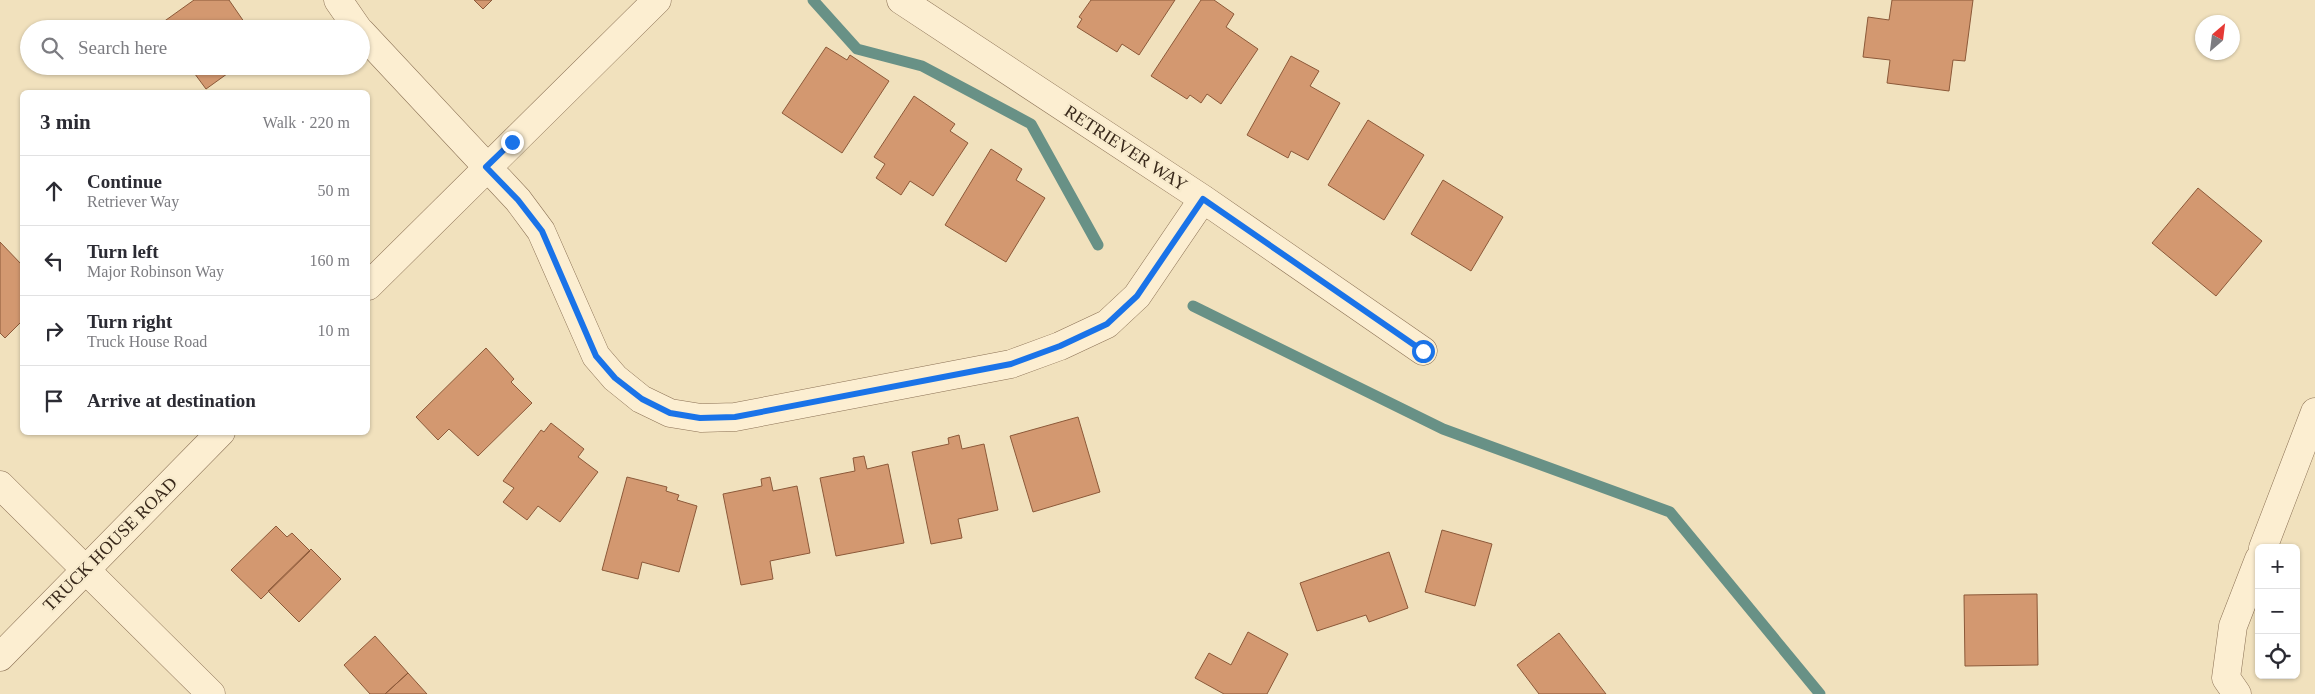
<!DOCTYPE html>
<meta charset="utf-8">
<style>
body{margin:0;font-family:"Times New Roman",serif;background:#f7f7f7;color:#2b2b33}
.controls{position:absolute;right:15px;bottom:15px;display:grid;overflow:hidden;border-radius:8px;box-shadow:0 1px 4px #0004}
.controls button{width:45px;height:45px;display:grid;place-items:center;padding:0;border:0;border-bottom:1px solid #e1e1e2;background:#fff;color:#2b2b33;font:25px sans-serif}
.compass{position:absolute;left:2195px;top:15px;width:45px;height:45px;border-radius:50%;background:#fff;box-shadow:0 1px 4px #0004;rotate:28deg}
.stop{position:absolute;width:15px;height:15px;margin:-11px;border:4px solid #1a73e8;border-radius:50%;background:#fff}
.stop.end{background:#1a73e8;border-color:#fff;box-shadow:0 1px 5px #0008}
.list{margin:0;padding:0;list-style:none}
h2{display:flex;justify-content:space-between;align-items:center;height:65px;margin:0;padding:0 20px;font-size:21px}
h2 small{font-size:16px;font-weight:400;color:#7c7c81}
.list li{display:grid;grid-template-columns:32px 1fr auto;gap:15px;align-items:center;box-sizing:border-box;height:70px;padding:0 20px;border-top:1px solid #e1e1e2}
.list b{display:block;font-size:19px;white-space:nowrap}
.list p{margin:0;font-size:16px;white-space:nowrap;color:#7c7c81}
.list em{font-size:16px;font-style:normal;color:#7c7c81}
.icon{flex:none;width:28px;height:28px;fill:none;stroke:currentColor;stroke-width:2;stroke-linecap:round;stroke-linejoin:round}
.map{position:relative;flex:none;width:2315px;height:694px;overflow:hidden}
.search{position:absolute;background:#fff;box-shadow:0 1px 4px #0004;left:20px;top:20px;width:350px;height:55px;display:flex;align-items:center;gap:12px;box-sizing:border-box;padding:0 18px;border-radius:28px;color:#7c7c81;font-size:19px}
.panel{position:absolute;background:#fff;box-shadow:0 1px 4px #0004;left:20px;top:90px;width:350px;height:345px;border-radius:8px}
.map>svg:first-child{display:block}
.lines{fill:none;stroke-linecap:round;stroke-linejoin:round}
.stream{stroke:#689186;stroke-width:11}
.building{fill:#d39870;stroke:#8c5939}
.minor-casing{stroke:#8b7155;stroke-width:29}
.minor{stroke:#fceed1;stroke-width:28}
.route{stroke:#1a73e8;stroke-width:6}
.labels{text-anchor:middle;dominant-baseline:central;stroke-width:5;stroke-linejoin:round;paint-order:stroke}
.street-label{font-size:18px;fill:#39291b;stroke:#f8ebcd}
</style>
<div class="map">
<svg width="2315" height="694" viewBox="0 0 2315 694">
<rect width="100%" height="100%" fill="#f1e1bd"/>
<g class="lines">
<path class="stream" d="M813,0L857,49L922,66L1031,124L1098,245
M1193,306L1443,429L1670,512L1820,694"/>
</g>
<path class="building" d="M194,0H229L249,29H162L159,25Z
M474,0H492L483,9Z
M1091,0H1175L1139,55L1122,44L1117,52L1077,27L1082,19L1079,17Z
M1201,0H1214L1234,14L1226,27L1258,49L1221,104L1207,94L1201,103L1190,95L1187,99L1151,76Z
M1892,0H1973L1965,61L1953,60L1949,91L1887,83L1890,60L1863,57L1868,17L1889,20Z
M826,47L847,60L850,55L889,81L842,153L782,113Z
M1291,56L1319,71L1310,86L1340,103L1308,160L1291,151L1288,158L1247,135Z
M189,66H238L206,89Z
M914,96L955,124L950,131L968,143L933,196L910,181L901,195L876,178L885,164L874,157Z
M1368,120L1424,155L1384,220L1328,185Z
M991,149L1022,169L1016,180L1045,198L1006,262L945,225Z
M1443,180L1503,217L1471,271L1411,234Z
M2198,188L2262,241L2216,296L2152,243Z
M0,242L22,265V321L5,338L0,333Z
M486,348L514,379L511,382L532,403L478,456L449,429L438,440L416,417Z
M1078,417L1100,492L1033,512L1010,436Z
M551,423L584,449L578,457L598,472L560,522L538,506L527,520L503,502L514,488L503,481L541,430L544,432Z
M959,435L962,449L984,444L998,510L958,519L962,538L931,544L912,452L949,444L948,438Z
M864,456L867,469L888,464L904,543L836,556L820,478L855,471L853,458Z
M627,477L667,487L666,491L679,495L677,500L697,506L679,572L642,562L638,579L602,570Z
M770,477L773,491L797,486L810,553L770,561L773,579L741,585L723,494L762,486L761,479Z
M276,526L287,537L292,533L310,551L261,599L231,570Z
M1442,530L1492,544L1475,606L1425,592Z
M311,549L341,579L299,622L268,591Z
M1389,552L1408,608L1369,622L1366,615L1317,631L1300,583Z
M2037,594L2038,665L1965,666L1964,595Z
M1248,632L1288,654L1267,694H1224L1195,678L1209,653L1231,665Z
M1559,633L1606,694H1539L1517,665Z
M375,636L408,673L385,694H370L344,665Z
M408,673L427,694H385Z"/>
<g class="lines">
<defs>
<path id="minor" d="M338,0L358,29
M901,0L1203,199L1423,351
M361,32L518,200L541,231L596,356L615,378L641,399L670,413L701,418L735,417L1011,364L1060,346L1107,324L1137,296L1203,199
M368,286L657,0
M0,485L211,694
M2263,548L2315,412
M0,657L221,432
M2237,694L2226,678L2233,626L2259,559"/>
</defs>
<use href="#minor" class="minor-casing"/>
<use href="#minor" class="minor"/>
</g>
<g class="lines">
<path class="route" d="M512,142L486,167L518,200L542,231L596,356L615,378L642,399L670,413L700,418L735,417L1011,364L1060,346L1107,324L1137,296L1203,199L1423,351"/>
</g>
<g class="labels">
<g class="street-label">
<text transform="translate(1126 148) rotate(33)">RETRIEVER WAY</text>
<text transform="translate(110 544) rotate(-45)">TRUCK HOUSE ROAD</text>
</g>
</g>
</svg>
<div class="controls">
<button>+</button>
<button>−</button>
<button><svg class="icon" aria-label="locate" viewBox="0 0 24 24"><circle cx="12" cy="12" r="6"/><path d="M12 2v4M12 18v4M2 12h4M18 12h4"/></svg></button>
</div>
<svg class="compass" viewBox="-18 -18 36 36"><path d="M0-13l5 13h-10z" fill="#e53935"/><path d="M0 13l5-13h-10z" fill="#7c7c81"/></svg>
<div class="stop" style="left:1423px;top:351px"></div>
<div class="stop end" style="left:512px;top:142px"></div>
<div class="search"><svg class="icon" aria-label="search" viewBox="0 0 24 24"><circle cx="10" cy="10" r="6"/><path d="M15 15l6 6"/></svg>Search here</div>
<section class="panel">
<h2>3 min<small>Walk · 220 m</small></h2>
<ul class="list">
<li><svg class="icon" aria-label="ahead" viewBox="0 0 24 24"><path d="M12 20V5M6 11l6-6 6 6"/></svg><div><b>Continue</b><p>Retriever Way</p></div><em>50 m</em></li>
<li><svg class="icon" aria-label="left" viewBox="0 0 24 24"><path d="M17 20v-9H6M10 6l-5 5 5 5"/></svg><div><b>Turn left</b><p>Major Robinson Way</p></div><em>160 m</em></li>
<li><svg class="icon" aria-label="right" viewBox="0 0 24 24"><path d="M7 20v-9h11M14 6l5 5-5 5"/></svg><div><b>Turn right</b><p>Truck House Road</p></div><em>10 m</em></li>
<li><svg class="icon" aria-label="arrive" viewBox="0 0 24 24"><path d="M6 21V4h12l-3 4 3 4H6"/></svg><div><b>Arrive at destination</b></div></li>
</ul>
</section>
</div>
